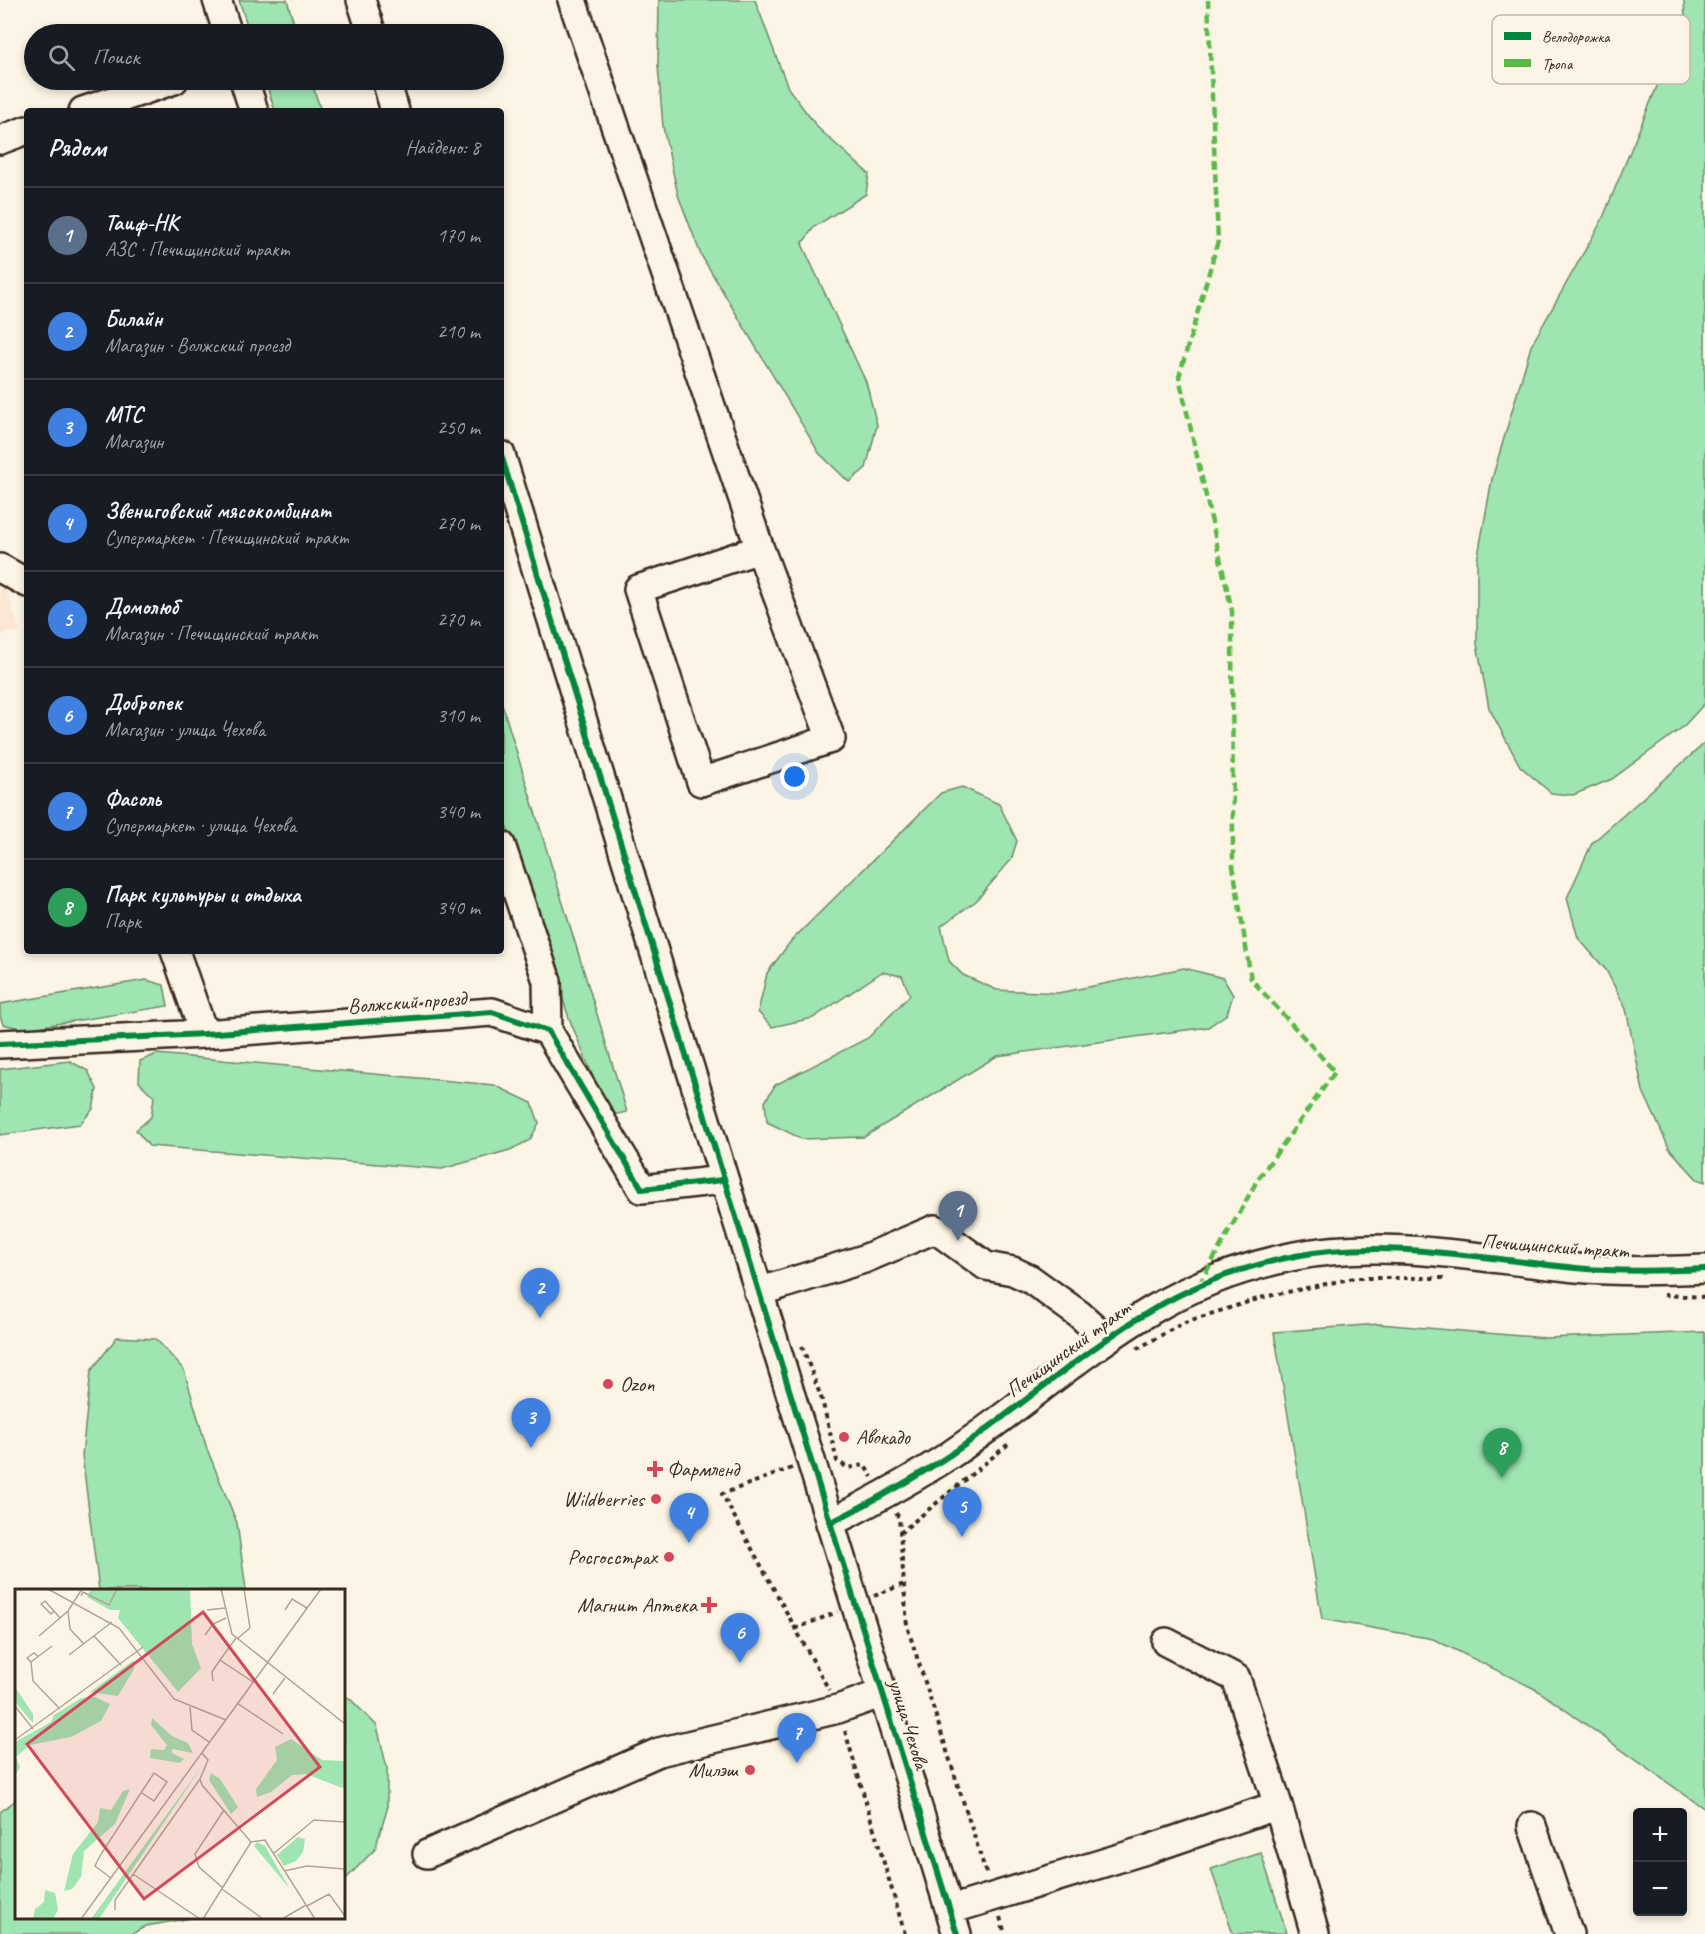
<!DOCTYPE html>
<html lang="ru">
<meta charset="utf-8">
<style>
body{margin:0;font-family:Caveat,sans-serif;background:#20242c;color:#f1f3f6}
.controls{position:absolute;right:18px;bottom:18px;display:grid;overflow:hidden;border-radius:6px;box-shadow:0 3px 9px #0003}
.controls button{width:54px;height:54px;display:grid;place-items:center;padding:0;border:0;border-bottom:2px solid #363941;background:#171b24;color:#f1f3f6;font:30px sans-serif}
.you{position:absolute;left:795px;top:777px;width:21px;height:21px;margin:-15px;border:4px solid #fff;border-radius:50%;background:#1a73e8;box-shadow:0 0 0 9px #1a73e833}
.badge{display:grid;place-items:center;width:39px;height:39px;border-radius:50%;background:#d93025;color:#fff;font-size:20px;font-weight:700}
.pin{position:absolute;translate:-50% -50px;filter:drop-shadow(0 2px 3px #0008)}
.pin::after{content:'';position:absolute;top:32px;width:21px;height:18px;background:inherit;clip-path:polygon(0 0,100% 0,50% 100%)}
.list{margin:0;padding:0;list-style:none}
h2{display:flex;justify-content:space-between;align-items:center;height:78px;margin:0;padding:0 24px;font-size:26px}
h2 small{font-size:20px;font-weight:400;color:#9ea1a6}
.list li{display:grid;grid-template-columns:39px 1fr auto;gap:18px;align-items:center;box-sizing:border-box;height:96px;padding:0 24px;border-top:2px solid #363941}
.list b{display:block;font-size:22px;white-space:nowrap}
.list p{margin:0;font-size:20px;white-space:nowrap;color:#9ea1a6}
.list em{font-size:20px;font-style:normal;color:#9ea1a6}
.icon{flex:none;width:33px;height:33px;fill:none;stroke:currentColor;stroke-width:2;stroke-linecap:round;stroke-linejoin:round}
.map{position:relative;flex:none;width:1705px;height:1934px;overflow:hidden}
.search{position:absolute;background:#171b24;box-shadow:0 3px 9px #0003;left:24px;top:24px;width:480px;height:66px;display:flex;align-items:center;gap:15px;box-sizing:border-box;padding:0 21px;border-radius:33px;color:#9ea1a6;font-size:22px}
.panel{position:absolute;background:#171b24;box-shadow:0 3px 9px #0003;left:24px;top:108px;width:480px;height:846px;border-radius:6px}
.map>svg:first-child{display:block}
.built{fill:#fbe7d3}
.green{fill:#9fe5b2;stroke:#6d8868;stroke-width:1.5}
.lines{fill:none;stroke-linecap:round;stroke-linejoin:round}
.minor-casing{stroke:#3b2a1e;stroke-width:32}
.path{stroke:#3b2a1e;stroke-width:4;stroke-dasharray:4.5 4.5;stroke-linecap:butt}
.minor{stroke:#fcf5e5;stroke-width:27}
.quiet{stroke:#58b947;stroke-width:4.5;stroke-dasharray:9 4.5;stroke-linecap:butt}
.cycleway-casing{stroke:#fcf5e5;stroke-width:10}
.cycleway{stroke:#00873e;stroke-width:6}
.poi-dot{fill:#d1495b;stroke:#fcf5e5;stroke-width:2}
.labels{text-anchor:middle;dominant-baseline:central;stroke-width:5;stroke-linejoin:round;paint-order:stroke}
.street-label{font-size:21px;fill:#3b2a1e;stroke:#fcf5e5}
.poi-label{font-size:21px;fill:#3b2a1e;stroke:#fcf5e5;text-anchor:end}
.inset-road{fill:none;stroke:#afa495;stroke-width:1.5}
.view{fill:#d1495b;fill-opacity:0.15;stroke:#d1495b;stroke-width:3}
.inset-edge{fill:none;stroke:#3b2a1e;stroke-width:3}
.key{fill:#fcf5e5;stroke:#c2b8a9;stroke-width:1.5}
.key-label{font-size:16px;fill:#3b2a1e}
</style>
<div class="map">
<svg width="1705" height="1934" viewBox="0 0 1705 1934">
<rect width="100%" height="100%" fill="#fcf5e5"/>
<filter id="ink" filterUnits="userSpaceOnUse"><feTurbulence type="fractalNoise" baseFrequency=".0167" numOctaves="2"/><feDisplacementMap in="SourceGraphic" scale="12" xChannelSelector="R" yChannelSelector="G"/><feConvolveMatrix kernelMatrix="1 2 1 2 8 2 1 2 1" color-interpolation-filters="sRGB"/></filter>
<g filter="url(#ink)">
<path class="built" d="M0,585L5,586L20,631L0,635Z"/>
<path class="green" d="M239,0H287L297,34H250Z
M659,0H755L788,88L818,128L869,174L866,194L814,227L802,244L866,382L877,425L866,468L849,482L819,453L701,255L678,195L663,127L658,65Z
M1684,0H1705V703L1683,727L1612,779L1573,795L1551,793L1520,766L1489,708L1477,644V561L1492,479L1531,346L1602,220L1685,18Z
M265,80H311L321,111H275Z
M501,701L627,1112L609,1116L569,1018L501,809Z
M1705,743V1182L1697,1179L1669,1148L1643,1091L1626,1009L1606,970L1578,938L1567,898L1592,843Z
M962,787L999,804L1017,841L1011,860L976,901L941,926L949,961L963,975L997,990L1058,993L1184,968L1223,978L1233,995L1227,1014L1208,1027L997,1056L864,1137L802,1139L767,1122L765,1102L775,1085L868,1038L910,995L902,976L882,972L813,1018L772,1027L758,1012L767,973L791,941L941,793Z
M146,980L164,985L168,1006L24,1029L3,1024L0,1016V1004Z
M157,1054L494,1085L532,1103L539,1123L530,1140L510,1150L442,1169L149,1146L136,1130L151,1117L154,1097L139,1082L140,1061Z
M70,1061L88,1071L97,1089L93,1109L80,1124L0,1135V1069Z
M1379,1324L1546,1338L1705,1332V1809L1537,1690L1433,1639L1322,1619L1274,1332Z
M117,1337L156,1339L184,1370L207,1449L237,1523L246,1590H99L82,1455L91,1371Z
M344,1696L349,1698L377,1726L387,1768V1810L375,1849L344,1881Z
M16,1800V1918H192L146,1926L132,1934H0V1812Z
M1261,1853L1287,1933L1233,1934L1211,1869Z"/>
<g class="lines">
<defs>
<path id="minor" d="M217,0L228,34
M361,0L372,34
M572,0L760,549L831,739L701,782L638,589L760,549
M244,80L254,111
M386,80L395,111
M83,111L174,80
M0,140L27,130
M501,455L957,1934
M0,568L27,583
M501,845L547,981L548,1031
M175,951L204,1034
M0,1044L204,1034L492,1012L548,1031L642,1189L723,1180
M758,1292L864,1259L935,1229L986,1266L1013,1271L1030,1279L1080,1315L1107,1339
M830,1523C871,1502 912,1480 950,1455C1019,1409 1081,1352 1152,1310C1195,1284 1246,1266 1295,1256C1385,1238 1485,1259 1576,1268C1618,1272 1663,1271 1705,1269
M1166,1642L1236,1678L1278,1805
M1532,1826L1569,1934
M427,1854L659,1752L838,1709L883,1693
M950,1910L1149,1849L1278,1805L1315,1934"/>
</defs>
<use href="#minor" class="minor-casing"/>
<path class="path" d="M1664,1295L1705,1297
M802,1346L822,1400L837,1461L848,1468L864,1465L872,1477
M1137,1349L1185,1322L1264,1297L1354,1278H1447
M792,1468L722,1494L829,1690
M896,1513L899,1518L907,1626L987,1876
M900,1533L1011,1442
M874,1596L904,1584
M795,1629L837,1612
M845,1731L905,1934
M1000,1917L1005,1934"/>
<use href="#minor" class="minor"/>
<path class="quiet" d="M1199,1285L1258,1179L1335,1072L1251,979L1233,866L1232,611L1179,377L1218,241L1208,0"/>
<defs>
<path id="cycleway" d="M501,455L957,1934
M0,1044L204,1034L492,1012L548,1031L642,1189L723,1180
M830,1523C871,1502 912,1480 950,1455C1019,1409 1081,1352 1152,1310C1195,1284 1246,1266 1295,1256C1385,1238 1485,1259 1576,1268C1618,1272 1663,1271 1705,1269"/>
</defs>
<use href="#cycleway" class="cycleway-casing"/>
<use href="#cycleway" class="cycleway"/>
</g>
</g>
<g class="poi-dot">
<circle cx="608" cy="1384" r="6"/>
<circle cx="844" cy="1437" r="6"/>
<path d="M652 1460h6v6h6v6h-6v6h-6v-6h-6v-6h6z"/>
<circle cx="656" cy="1499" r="6"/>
<circle cx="669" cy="1557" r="6"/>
<path d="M706 1596h6v6h6v6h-6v6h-6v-6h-6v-6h6z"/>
<circle cx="750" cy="1770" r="6"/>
</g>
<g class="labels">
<g class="street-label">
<text transform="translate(407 1002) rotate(-4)">Волжский проезд</text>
<text transform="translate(1555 1246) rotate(4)">Печищинский тракт</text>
<text transform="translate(1068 1349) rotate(-36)">Печищинский тракт</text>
<text transform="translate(909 1724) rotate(73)">улица Чехова</text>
</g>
<g class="poi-label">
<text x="620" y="1384" text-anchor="start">Ozon</text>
<text x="856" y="1437" text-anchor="start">Авокадо</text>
<text x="667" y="1469" text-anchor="start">Фармленд</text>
<text x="644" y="1499">Wildberries</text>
<text x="657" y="1557">Росгосстрах</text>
<text x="697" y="1605">Магнит Аптека</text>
<text x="738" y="1770">Милэш</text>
</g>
</g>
<g transform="translate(15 1589)">
<rect width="330" height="330" fill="#fcf5e5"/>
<path d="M76,0H175L177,55L186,79L163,103L103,29L105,21H95L72,8ZM119,71V80L103,107L75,103ZM0,98L18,125V134L0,113ZM80,108L95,115L86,132L56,148L15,156L1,168L5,178L0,187V153L36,133L39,126L66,109ZM137,129L157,147L173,154L178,164L157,160V164L169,170L165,174L135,169L136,160L149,161L152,156L136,136ZM276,150L307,171L330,172V200L291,185L277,186L256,203L242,208L241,200L262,171L260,158ZM187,177L84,330H76ZM196,184L205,190L223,218L216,225L194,191ZM115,200L100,235L69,262L66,288L57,300L49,302L58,265L83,233L85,219L96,221L108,202ZM283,248L290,250L288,263L281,272L269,277L262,266ZM242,253L250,257L275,300L239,257ZM30,301L40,304L43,321L38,330H18L20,320L29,313Z" fill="#9fe5b2"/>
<path class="inset-road" d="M33,0L104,39L159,110L211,131M206,0L217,45L330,135M66,7L68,3L94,16L102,0M192,21L210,19M270,21L277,10L292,19M39,22L36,25L26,15L30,12L39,22L45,29M53,22L55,40L69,55M190,46L198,35L211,29M24,47L53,22L67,0M79,47L106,76M221,49L205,71L238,93M222,50L235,39L229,0M37,57L16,73L18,92L45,120M54,66L97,33M16,73L12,69L19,64L23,67M198,92L197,83L205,71M258,105L270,89M222,114L268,145M0,117L18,140M175,118L177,141L194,153M0,151L128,58M187,164L193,171L185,190L187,196L236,253L250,251L300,330M258,265L299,231L330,233M269,282L292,277L330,280M118,285L185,330M96,289L80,277L86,265L139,184L152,193L139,212L127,204M208,299L184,278L180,265L209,221M207,300L248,330M292,317L314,305L330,327M100,321V311L185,190M66,330L306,0M188,330L236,253M267,330L291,316"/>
<path class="view" d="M188,23L305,178L129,310L12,155Z"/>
<rect width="330" height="330" class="inset-edge"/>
</g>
<rect x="1492" y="15" width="198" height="69" rx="9" class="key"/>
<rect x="1504" y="32" width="27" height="8" fill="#00873e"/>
<rect x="1504" y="59" width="27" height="8" fill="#58b947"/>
<g class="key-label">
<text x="1542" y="42">Велодорожка</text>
<text x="1542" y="69">Тропа</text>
</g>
</svg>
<div class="controls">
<button>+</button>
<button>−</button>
</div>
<div class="you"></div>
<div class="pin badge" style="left:958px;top:1241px;background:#5c6f8a">1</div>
<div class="pin badge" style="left:540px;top:1318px;background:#3f7fe0">2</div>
<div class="pin badge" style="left:531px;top:1448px;background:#3f7fe0">3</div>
<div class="pin badge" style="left:689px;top:1543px;background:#3f7fe0">4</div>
<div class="pin badge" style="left:962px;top:1537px;background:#3f7fe0">5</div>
<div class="pin badge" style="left:740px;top:1663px;background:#3f7fe0">6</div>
<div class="pin badge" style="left:797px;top:1763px;background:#3f7fe0">7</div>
<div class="pin badge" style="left:1502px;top:1478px;background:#2e9e5b">8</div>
<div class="search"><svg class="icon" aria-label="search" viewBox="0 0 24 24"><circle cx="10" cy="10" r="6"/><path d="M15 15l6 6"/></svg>Поиск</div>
<section class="panel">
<h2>Рядом<small>Найдено: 8</small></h2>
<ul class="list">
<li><span class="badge" style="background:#5c6f8a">1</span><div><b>Таиф-НК</b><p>АЗС · Печищинский тракт</p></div><em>170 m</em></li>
<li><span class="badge" style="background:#3f7fe0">2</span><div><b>Билайн</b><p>Магазин · Волжский проезд</p></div><em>210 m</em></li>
<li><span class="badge" style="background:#3f7fe0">3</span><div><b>МТС</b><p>Магазин</p></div><em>250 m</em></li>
<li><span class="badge" style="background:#3f7fe0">4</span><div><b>Звениговский мясокомбинат</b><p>Супермаркет · Печищинский тракт</p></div><em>270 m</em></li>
<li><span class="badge" style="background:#3f7fe0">5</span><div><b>Домолюб</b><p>Магазин · Печищинский тракт</p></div><em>270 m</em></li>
<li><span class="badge" style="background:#3f7fe0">6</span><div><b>Добропек</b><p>Магазин · улица Чехова</p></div><em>310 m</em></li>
<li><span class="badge" style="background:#3f7fe0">7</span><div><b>Фасоль</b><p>Супермаркет · улица Чехова</p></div><em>340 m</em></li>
<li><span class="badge" style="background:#2e9e5b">8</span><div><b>Парк культуры и отдыха</b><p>Парк</p></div><em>340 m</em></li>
</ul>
</section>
</div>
